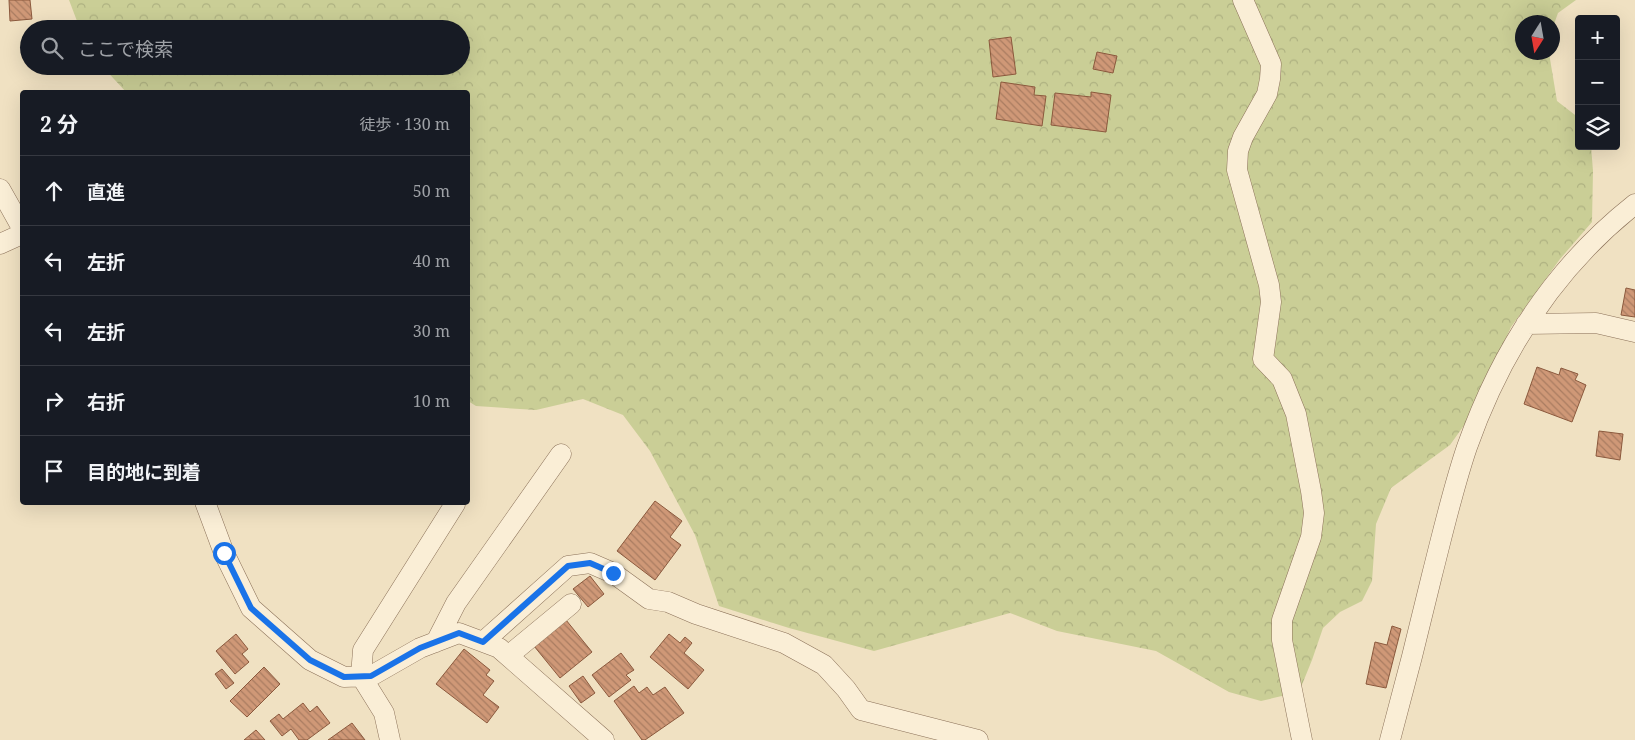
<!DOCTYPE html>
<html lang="ja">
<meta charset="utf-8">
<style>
body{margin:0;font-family:"Noto Serif","Noto Sans JP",serif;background:#20242c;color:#f1f3f6}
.controls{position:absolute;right:15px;top:15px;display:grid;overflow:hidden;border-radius:5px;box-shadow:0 5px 20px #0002}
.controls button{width:45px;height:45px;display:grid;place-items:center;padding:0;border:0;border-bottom:1px solid #363941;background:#171b24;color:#f1f3f6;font:25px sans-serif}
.compass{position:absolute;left:1515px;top:15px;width:45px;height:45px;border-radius:50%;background:#171b24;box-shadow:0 5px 20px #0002;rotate:191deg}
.stop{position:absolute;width:15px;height:15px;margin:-11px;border:4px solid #1a73e8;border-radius:50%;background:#fff}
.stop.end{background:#1a73e8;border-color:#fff;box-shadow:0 1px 5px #0008}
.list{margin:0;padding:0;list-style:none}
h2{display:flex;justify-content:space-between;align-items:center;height:65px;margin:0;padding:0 20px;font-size:21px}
h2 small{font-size:16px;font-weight:400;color:#9ea1a6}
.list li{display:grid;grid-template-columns:32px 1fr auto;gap:15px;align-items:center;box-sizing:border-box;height:70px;padding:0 20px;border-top:1px solid #363941}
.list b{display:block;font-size:19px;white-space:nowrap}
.list em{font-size:16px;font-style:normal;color:#9ea1a6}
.icon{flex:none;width:28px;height:28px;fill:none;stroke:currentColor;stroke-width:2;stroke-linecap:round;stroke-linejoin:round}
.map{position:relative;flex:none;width:1635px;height:740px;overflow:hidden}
.search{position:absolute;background:#171b24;box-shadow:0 5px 20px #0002;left:20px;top:20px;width:450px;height:55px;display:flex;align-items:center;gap:12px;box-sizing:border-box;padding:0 18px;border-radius:28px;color:#9ea1a6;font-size:19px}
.panel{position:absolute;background:#171b24;box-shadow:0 5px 20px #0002;left:20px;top:90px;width:450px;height:415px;border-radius:5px}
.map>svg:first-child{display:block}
.forest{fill:url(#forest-crowns)}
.building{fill:url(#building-back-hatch);stroke:#8b593d}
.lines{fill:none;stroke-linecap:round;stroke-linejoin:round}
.minor-casing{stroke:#8b7159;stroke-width:21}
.minor{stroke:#faeed6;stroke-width:20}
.route{stroke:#1a73e8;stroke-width:6}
</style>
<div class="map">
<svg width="1635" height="740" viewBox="0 0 1635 740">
<defs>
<pattern id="forest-crowns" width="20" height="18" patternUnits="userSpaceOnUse" patternTransform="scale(1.25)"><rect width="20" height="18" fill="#cace96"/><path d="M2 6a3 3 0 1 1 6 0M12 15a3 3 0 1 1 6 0" fill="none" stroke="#aeb181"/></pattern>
<pattern id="building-back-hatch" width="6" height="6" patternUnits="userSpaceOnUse" patternTransform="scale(1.25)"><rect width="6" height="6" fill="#cf9877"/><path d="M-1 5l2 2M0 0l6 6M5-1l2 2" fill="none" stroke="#a97c61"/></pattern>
</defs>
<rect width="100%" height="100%" fill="#f0e1c2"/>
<path class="forest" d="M69,0H1576L1558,13L1553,27L1552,22H1522V52L1549,53L1557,101L1579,118V146H1591L1593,171L1592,222L1560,259L1511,327L1470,417L1450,445L1391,488L1376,524L1372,581L1362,601L1340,612L1323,628L1312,660L1299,692L1261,701L1229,692L1156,651L1057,631L1010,613L874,651L789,628L719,606L695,535L650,451L623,415L583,399L536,410L476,406L468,401V92H126L102,66H461V29H80Z"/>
<path class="building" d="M9,0H30L32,19L10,21Z
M1011,37L1016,74L993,77L989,40Z
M1097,52L1117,56L1113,73L1093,69Z
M1001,82L1035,87L1034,95L1046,96L1042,126L996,119Z
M1091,92L1111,95L1106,132L1051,125L1055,93L1091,97Z
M1626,288L1635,290V317L1621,315Z
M1537,367L1559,375L1561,368L1578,374L1575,380L1586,385L1572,422L1524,404Z
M1599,431L1623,434L1620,460L1596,456Z
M655,501L682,521L670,537L681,545L655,580L617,551Z
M590,576L604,594L588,607L573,589Z
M566,620L592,652L560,678L534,646Z
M1392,626L1401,629L1386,688L1366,684L1375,642L1387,645Z
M236,634L248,649L242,654L249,662L235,674L216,651Z
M669,634L680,643L685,637L692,643L684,653L704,670L688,689L650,657Z
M464,649L490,670L486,675L494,681L483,695L499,707L487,723L436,684Z
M621,653L634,670L626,675L631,680L609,697L592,675Z
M264,667L280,684L247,717L230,701Z
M222,669L234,683L226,689L215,674Z
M583,676L595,693L581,703L569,686Z
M634,686L639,693L647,687L653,695L665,687L684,713L645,740H642L614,701Z
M303,703L310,712L317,706L330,723L307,740H299L291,729L282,736L270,721L279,714L283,719Z
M352,723L365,740H328Z
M256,730L265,740H244Z"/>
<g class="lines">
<defs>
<path id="minor" d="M1243,0L1271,64L1270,79L1267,94L1243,137L1238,151L1237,170L1269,285L1271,302L1263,359L1282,379L1296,414L1311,491L1314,513L1311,537L1282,620V640L1302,740
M0,189L22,228
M0,244L22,234
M1526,324L1596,323L1635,332
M205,502L224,553L251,608L310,660L344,677L371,676L420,648L459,633L499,648L604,740
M436,642L456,603L561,454
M483,642L568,566L590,563L613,573L649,599L668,602L696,614L784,643L824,665L846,689L861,710L978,740
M508,656L571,604
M390,740L384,713L361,676L363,650L455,504L454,502
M1390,740C1405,685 1419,630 1432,575C1443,532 1453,488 1467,447C1501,351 1555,267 1635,204"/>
</defs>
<use href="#minor" class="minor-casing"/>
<use href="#minor" class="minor"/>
</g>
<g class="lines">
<path class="route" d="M224,553L251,608L310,660L344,677L371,676L420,648L459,633L483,642L568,566L590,563L613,573"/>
</g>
</svg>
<div class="controls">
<button>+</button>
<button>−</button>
<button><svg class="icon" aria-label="layers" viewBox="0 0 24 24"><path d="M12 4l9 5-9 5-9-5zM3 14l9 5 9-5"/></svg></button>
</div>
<svg class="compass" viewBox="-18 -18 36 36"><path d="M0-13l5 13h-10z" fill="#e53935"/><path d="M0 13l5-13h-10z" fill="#9ea1a6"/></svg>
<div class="stop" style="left:224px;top:553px"></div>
<div class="stop end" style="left:613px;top:573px"></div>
<div class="search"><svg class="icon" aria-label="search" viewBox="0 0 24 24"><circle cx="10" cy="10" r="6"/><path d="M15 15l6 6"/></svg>ここで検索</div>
<section class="panel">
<h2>2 分<small>徒歩 · 130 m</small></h2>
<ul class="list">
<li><svg class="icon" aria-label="ahead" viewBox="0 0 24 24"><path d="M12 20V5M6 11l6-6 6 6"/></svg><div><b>直進</b></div><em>50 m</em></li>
<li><svg class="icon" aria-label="left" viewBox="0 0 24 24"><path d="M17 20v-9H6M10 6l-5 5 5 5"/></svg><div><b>左折</b></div><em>40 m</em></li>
<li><svg class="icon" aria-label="left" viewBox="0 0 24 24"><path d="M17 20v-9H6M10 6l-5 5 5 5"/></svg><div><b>左折</b></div><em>30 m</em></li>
<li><svg class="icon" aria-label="right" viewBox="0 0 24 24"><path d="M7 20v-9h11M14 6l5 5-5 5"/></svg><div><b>右折</b></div><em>10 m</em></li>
<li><svg class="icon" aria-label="arrive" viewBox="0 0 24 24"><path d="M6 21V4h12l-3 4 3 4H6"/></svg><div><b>目的地に到着</b></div></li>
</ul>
</section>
</div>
